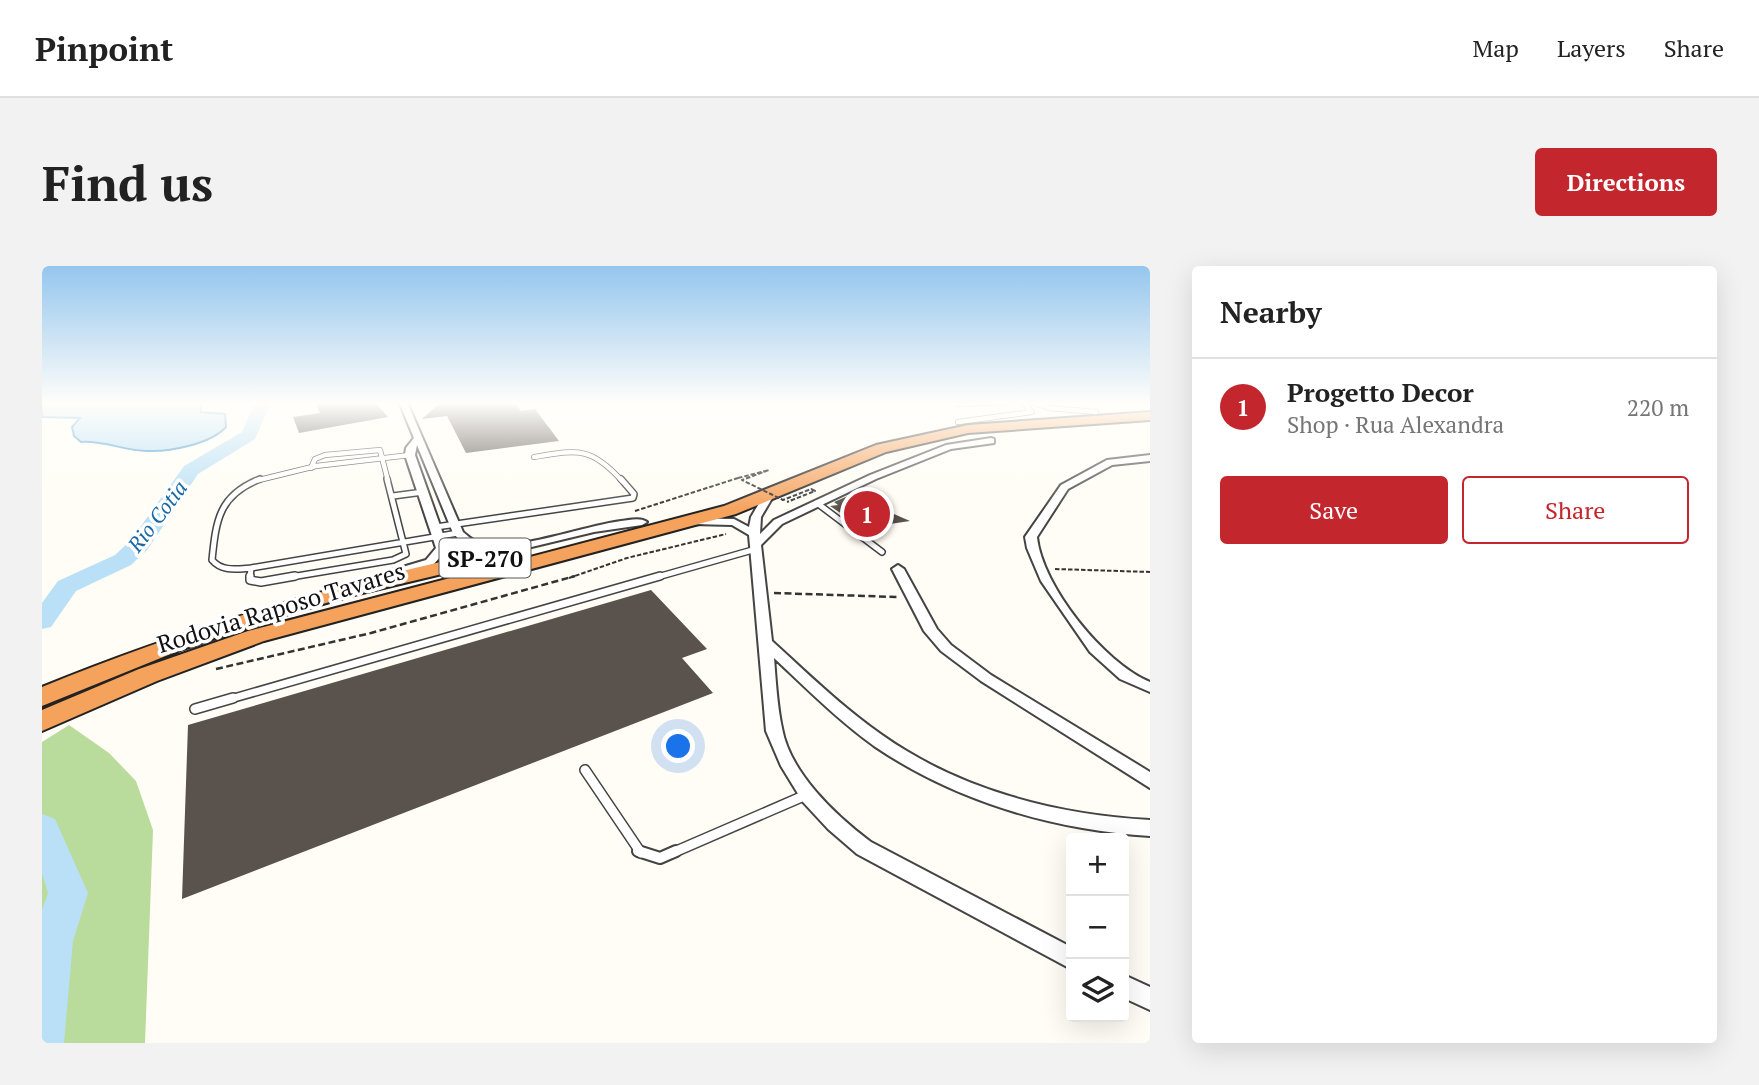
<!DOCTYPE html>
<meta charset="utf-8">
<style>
body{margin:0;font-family:"PT Serif",serif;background:#f2f2f2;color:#222}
.controls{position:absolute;right:21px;bottom:21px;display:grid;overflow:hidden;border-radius:7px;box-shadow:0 7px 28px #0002}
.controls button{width:63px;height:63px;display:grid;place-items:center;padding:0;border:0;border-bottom:2px solid #e0e0e0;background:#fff;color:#222;font:35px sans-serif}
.you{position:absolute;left:637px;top:481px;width:24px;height:24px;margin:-18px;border:5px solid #fff;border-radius:50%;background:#1a73e8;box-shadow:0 0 0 10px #1a73e833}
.badge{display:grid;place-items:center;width:46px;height:46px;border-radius:50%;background:#c4262e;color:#fff;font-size:23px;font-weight:700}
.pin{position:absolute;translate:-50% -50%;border:4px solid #fff;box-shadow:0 2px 7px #0006}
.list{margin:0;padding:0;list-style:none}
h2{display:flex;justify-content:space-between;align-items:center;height:91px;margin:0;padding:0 28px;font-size:30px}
h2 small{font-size:23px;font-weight:400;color:#767676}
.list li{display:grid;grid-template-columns:46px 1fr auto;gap:21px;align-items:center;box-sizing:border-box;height:98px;padding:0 28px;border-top:2px solid #e0e0e0}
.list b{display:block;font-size:26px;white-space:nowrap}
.list p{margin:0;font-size:23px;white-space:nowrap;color:#767676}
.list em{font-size:23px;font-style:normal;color:#767676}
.actions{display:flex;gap:14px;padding:21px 28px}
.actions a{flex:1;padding:16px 0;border:2px solid #c4262e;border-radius:7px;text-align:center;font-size:24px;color:#c4262e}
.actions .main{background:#c4262e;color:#fff}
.icon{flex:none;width:38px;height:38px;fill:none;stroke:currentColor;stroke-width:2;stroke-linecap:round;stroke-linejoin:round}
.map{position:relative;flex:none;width:1108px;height:777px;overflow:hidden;border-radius:7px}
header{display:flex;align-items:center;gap:42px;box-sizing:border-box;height:98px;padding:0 35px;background:#fff;border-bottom:2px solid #e0e0e0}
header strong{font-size:33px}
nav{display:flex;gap:38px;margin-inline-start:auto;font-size:24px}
.intro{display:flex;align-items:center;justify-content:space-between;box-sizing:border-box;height:168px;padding:0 42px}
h1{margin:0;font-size:49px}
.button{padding:18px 32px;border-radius:7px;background:#c4262e;color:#fff;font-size:24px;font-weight:700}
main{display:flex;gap:42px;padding:0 42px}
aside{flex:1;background:#fff;border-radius:7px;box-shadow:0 7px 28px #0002}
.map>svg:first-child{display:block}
.forest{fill:#b9dc9c}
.water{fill:#b9e0f7;stroke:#3f96cf;stroke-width:2}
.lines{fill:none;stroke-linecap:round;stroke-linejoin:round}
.river{fill:#b9e0f7;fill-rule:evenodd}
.building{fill:#5a524d}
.service-far4-casing{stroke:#444;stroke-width:6}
.service-far3-casing{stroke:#444;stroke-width:8}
.service-far2-casing{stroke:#444;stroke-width:10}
.service-far1-casing{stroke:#444;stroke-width:12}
.service-casing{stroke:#444;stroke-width:14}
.minor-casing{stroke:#444;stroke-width:4}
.motorway-casing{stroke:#222;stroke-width:4}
.path-far1{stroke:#333;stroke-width:2;stroke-dasharray:4.5 2;stroke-linecap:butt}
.path{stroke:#333;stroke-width:2.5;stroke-dasharray:7 3.5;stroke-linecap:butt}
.service-far4{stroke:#fff;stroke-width:4.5}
.service-far3{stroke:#fff;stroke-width:5}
.service-far2{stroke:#fff;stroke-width:7}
.service-far1{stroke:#fff;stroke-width:9}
.service{stroke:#fff;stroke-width:10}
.minor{fill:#fff;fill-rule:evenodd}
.motorway{fill:#f5a25d;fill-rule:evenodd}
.path-bridge{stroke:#333;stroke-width:2;stroke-dasharray:4.5 2;stroke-linecap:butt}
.labels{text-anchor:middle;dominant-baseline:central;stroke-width:7;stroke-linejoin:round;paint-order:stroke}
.far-water-label{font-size:21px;font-style:italic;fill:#1768a6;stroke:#fff}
.shield{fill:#fff;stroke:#585858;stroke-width:2}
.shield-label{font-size:23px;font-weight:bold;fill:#111}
.street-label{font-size:24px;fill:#111;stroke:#fff}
</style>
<header>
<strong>Pinpoint</strong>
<nav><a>Map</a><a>Layers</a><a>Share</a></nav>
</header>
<div class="intro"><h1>Find us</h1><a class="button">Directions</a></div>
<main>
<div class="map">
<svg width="1108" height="777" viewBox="0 0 1108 777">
<rect width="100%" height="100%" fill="#fffdf5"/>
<path class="forest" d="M27,459L67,487L94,515L111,564L103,777H0V476Z"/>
<path class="water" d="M5,136H159V146L183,148L184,161C169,178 127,186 105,185C83,185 61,174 39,176L32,170L30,161L38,152L0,151V139Z"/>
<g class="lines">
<path class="river" d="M213,136H229L213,173L156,208L105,284L89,299L34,325L9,361L0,363V337L16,315L73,289L89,274L142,200L200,166Z
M0,548L13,553L46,627L31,675L22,777H0V644L6,627L0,607Z"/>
</g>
<path class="building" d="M273,136H333L346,151L257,167L251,151L278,147Z
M399,136H472L479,145L493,143L517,175L424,187L405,150L380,153Z
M806,230L815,237L822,235L868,255L821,262L788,240L796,239L792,236Z
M609,324L665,383L640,392L671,427L140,633L146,459Z"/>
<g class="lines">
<defs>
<path id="service-far4" d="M990,136L1007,142L1054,146
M916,138L969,136
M916,156L990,146L981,136
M492,191C535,184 549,180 580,215
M269,202L273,193L283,189L338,184L346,215
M213,215L274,200L368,189"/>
<path id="service-far3" d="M218,213C177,229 174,254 170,294C180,306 195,303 209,302L416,267
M351,230L381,226
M775,237L840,286
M394,261L591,232L592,228L579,213
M208,312L209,302
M243,312L351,294L364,288L345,213
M612,312L714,283"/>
<path id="service-far2" d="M208,310V314L219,316L253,310
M185,434L618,310"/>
<path id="service-far1" d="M153,443L191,432
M543,504L599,587
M630,587L764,529"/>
<path id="service" d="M596,585L618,592L634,585"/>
<path id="minor" d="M357,136H365L421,266C427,271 431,275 439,277C476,286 540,260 579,255C588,254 598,251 605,256L600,259L552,266L477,284L440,285L422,279L411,267L375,179L373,189L406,282L392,298L345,314H337L335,311L337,308L384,294L394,282L363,189L364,182L372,172Z
M949,172L952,173V177L909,183L834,213L740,258L719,279L730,375C765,407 800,441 840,469C918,524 1014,549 1108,554V570C1011,564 913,535 832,480C796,454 764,422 732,392C734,415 735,439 740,462C748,507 794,550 829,576L1029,681V703L815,588L786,563L761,536L739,500L724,465L707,269L690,259L650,258L645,255L650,252L692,253L707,261L709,251L722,229L731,227L732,229L719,251L718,268L732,254L828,209L904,179Z
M1108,189V195L1070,199L1026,223L995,271C1000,320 1062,397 1108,416V426L1078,413L1048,386L999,315L985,282L983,271L1019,219L1065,194Z
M856,299L862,303L895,363L909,379L949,409L1108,506V522L939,415L899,385L882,365L850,303Z
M1082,709L1108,721V744L1082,732Z"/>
<path id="motorway" d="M1108,146V154L926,167L844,186L694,248L222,375L115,415L0,465V444L97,403L206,365L682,240L834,179L926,159Z
M456,283L466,289L463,293L312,329L222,355L141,383L0,440V421C148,360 299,317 456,283Z"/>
</defs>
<use href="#service-far4" class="service-far4-casing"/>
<use href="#service-far3" class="service-far3-casing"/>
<use href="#service-far2" class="service-far2-casing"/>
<use href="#service-far1" class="service-far1-casing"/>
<use href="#service" class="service-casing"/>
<use href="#minor" class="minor-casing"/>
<use href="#motorway" class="motorway-casing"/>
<path class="path-far1" d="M593,245L696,212
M1013,303L1108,306
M527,312L585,292L684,268"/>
<path class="path" d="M732,327L855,331
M174,403L329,367L533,310"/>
<use href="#service-far4" class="service-far4"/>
<use href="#service-far3" class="service-far3"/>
<use href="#service-far2" class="service-far2"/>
<use href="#service-far1" class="service-far1"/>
<use href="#service" class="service"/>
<use href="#minor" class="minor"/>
<use href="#motorway" class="motorway"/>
<path class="path-bridge" d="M696,212L727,204L700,214L741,234L769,223L773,225L745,236"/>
</g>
<linearGradient id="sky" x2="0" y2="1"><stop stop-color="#95c6ee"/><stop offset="0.56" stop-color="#fffefa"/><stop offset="1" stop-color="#fffefa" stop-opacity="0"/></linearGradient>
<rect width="1108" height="245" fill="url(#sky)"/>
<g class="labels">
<g class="far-water-label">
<text transform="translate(115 250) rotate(-53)">Rio Cotia</text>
</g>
<rect class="shield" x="397.5" y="272.5" width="91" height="39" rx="5"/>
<g class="shield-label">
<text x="443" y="292">SP-270</text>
</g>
<g class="street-label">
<text transform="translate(239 341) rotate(-17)">Rodovia Raposo Tavares</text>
</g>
</g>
</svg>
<div class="controls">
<button>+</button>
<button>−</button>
<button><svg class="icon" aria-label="layers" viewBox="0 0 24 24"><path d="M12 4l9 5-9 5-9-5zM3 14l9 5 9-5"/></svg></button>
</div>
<div class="you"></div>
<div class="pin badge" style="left:825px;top:248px">1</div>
</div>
<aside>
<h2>Nearby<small></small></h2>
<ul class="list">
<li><span class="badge">1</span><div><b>Progetto Decor</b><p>Shop · Rua Alexandra</p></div><em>220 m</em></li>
</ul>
<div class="actions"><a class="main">Save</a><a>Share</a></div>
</aside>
</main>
